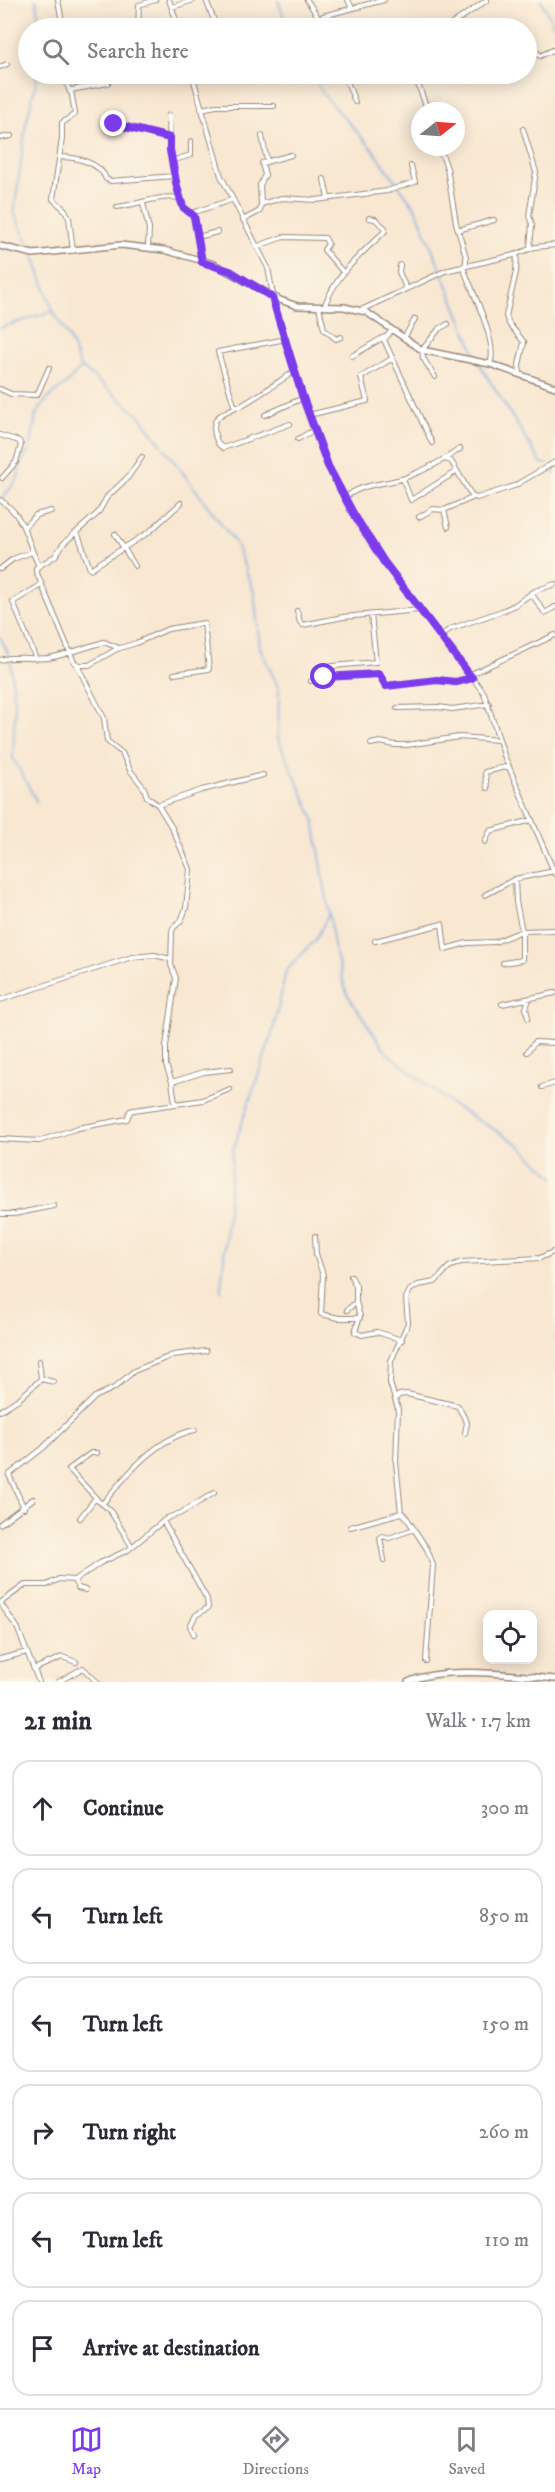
<!DOCTYPE html>
<meta charset="utf-8">
<style>
body{margin:0;font-family:"IM FELL DW Pica",serif;background:#f7f7f7;color:#2b2b33}
.controls{position:absolute;right:18px;bottom:18px;display:grid;overflow:hidden;border-radius:12px;box-shadow:0 3px 15px #0003}
.controls button{width:54px;height:54px;display:grid;place-items:center;padding:0;border:0;border-bottom:2px solid #e1e1e2;background:#fff;color:#2b2b33;font:30px sans-serif}
.compass{position:absolute;left:411px;top:102px;width:54px;height:54px;border-radius:50%;background:#fff;box-shadow:0 3px 15px #0003;rotate:73deg}
.stop{position:absolute;width:18px;height:18px;margin:-14px;border:4px solid #7c3aed;border-radius:50%;background:#fff}
.stop.end{background:#7c3aed;border-color:#fff;box-shadow:0 2px 6px #0008}
.list{margin:0;padding:0;list-style:none}
h2{display:flex;justify-content:space-between;align-items:center;height:78px;margin:0;padding:0 24px;font-size:26px}
h2 small{font-size:20px;font-weight:400;color:#7c7c81}
.list li{display:grid;grid-template-columns:39px 1fr auto;gap:18px;align-items:center;box-sizing:border-box;height:96px;margin:0 12px 12px;padding:0 12px;border:2px solid #e1e1e2;border-radius:18px}
.list b{display:block;font-size:22px;white-space:nowrap}
.list em{font-size:20px;font-style:normal;color:#7c7c81}
.icon{flex:none;width:33px;height:33px;fill:none;stroke:currentColor;stroke-width:2;stroke-linecap:round;stroke-linejoin:round}
.map{position:relative;flex:none;width:555px;height:1682px;overflow:hidden}
.search{position:absolute;background:#fff;box-shadow:0 3px 15px #0003;left:18px;right:18px;top:18px;height:66px;display:flex;align-items:center;gap:15px;box-sizing:border-box;padding:0 21px;border-radius:33px;color:#7c7c81;font-size:22px}
.sheet{height:726px;background:#fff}
nav{display:flex;justify-content:space-around;align-items:center;box-sizing:border-box;height:84px;border-top:2px solid #e1e1e2;background:#fff;font-size:16px;color:#7c7c81}
nav a{display:grid;justify-items:center;gap:3px}
nav .on{color:#7c3aed}
.map>svg:first-child{display:block}
.lines{fill:none;stroke-linecap:round;stroke-linejoin:round}
.stream{stroke:#72a5de;stroke-width:1.5}
.street-casing{stroke:#9a8878;stroke-width:6}
.secondary-casing{stroke:#9a8878;stroke-width:8}
.street{stroke:#fff;stroke-width:4}
.secondary{stroke:#fff;stroke-width:5}
.route{stroke:#7c3aed;stroke-width:8}
</style>
<div class="map">
<svg width="555" height="1682" viewBox="0 0 555 1682">
<rect width="100%" height="100%" fill="#fcf5e5"/>
<filter id="ink" filterUnits="userSpaceOnUse"><feTurbulence type="fractalNoise" baseFrequency=".0167" numOctaves="2"/><feDisplacementMap in="SourceGraphic" scale="12" xChannelSelector="R" yChannelSelector="G"/><feConvolveMatrix kernelMatrix="1 2 1 2 8 2 1 2 1" color-interpolation-filters="sRGB"/></filter>
<filter id="wash" filterUnits="userSpaceOnUse"><feTurbulence type="fractalNoise" baseFrequency=".008" numOctaves="4" result="noise"/><feDisplacementMap in="SourceGraphic" scale="24" xChannelSelector="R" yChannelSelector="G"/><feGaussianBlur stdDeviation="1.35" result="paint"/><feColorMatrix in="noise" values="0 0 0 0 0 0 0 0 0 0 0 0 0 0 0 0 0 1.4 0 .05"/><feComposite in="paint" operator="in"/></filter>
<g filter="url(#wash)">
<rect width="100%" height="100%" fill="#f8e7d1"/>
<g class="lines">
<path class="stream" d="M36,0L40,28
M278,0L287,28
M541,0L555,28
M312,74L323,94L374,151L416,209L477,358
M32,251L14,213L26,124L38,74
M34,256L53,311L70,340L80,366L140,416L235,542L254,592L260,648L279,689L278,739L314,819L335,951L347,994L386,1052L452,1105L517,1143L555,1178
M0,328L53,311
M480,365L541,463L547,464
M551,467L555,474
M1,500L17,480L24,457L30,451L36,414L48,398L64,386L81,368
M0,637L10,657L15,709L13,758L37,802
M221,1291L233,1150L273,1031L286,971L316,939L329,914"/>
</g>
</g>
<g filter="url(#ink)">
<g class="lines">
<defs>
<path id="street" d="M58,0L63,28
M169,0L179,28
M206,0L217,28
M307,0L325,28
M348,0L352,8
M172,7L194,0
M321,20L323,16L384,0
M138,28L139,5L155,0
M412,28C422,26 435,21 445,28
M446,28L487,0
M526,44H530L540,56L555,49
M0,67L7,64
M63,74L70,92
M192,74L221,176L268,268L276,311L302,394L328,466L354,515L384,562L484,693L505,758L555,874
M344,74L355,102
M414,74L428,111
M193,79L202,74
M201,109L216,106H274
M169,115L170,150L174,176L183,207L194,216L202,262
M114,124L170,138
M523,129L536,172L529,216L532,224L530,248
M262,136L267,161
M0,138L11,136
M439,147L447,168L456,223L466,257V263L463,267C471,289 499,344 490,364
M59,157C76,157 100,162 106,179L111,181L174,176
M171,161L191,155V141
M324,179L328,198
M143,203L149,229L148,247
M261,204L260,185L265,175L262,163L291,155
M117,207C136,205 163,194 179,198
M192,213L231,200
M243,220L260,211L261,204L282,198L316,200L387,191L415,182L411,166
M458,230L494,220
M198,237L217,232
M258,246L283,237L325,238L328,244L324,250L343,272
M73,251L69,218L65,210L53,199L62,139V123L75,114L71,90L108,83
M517,254L516,272L506,316L509,324L524,342L519,365L520,374
M400,265L399,272L406,288
M319,307L324,329L336,339L341,337
M324,307C336,274 361,254 385,231V228L375,219L369,218
M361,310L445,271L514,255L535,247L555,245
M392,330L384,340L432,443
M404,338L415,319
M286,339L218,352L234,405L239,407C260,395 275,384 295,371
M352,356L384,337
M435,377L423,358L422,350L439,329L448,324
M0,389L11,394L37,395L49,368
M236,407C221,414 211,417 215,435C217,442 218,445 223,448L290,424
M265,415L303,398
M309,415L367,401L361,377L393,358
M0,435L19,441L21,445L16,462L2,478
M298,439L314,430
M142,457L128,477L107,497L98,513L64,543L55,556L36,568V571L74,662L79,665H89L117,649L136,643L168,629L204,623L209,669L174,674
M445,459L451,461L472,496L477,498L514,486L555,462
M403,479L411,500L457,471
M345,498C362,482 387,485 407,477C425,470 444,460 460,449
M0,500C26,516 26,541 39,566
M444,510L448,527
M419,517L433,509L444,510L472,498
M24,527L36,515L51,511
M75,533L79,537L90,569L149,532L181,503
M115,534L135,566
M0,569L13,559L32,552
M531,593L545,613L555,607
M297,611L300,622L303,625L343,617L419,610
M440,637L450,629L502,611L515,605L535,591L555,584
M36,659L13,602L41,585
M0,660C16,655 32,660 48,658C67,655 85,647 104,642L119,648
M77,665L104,718L107,741L122,753L130,770L144,788L147,797L158,805L202,790L263,775
M323,667L376,662L371,615
M469,675L555,635
M311,681L324,677L379,674L386,686L437,680L456,683L471,678
M397,708L438,707L452,709L489,704
M371,744L380,742L395,745H407L459,737L499,740
M487,788L485,772L509,766
M158,805L172,828L190,869L186,908L181,921L173,928L172,932L171,965L176,978L166,1046V1065L172,1082L175,1103
M485,842L490,831L532,820
M485,895L515,879L554,871
M375,941L442,924L445,949L467,943L495,942L522,931L555,930
M503,963L522,960V931L516,902L515,879
M0,1000L132,957L154,955L171,959
M502,1004L555,993
M528,1018L526,1008L529,999
M527,1052L535,1042L555,1043
M172,1082L204,1072L231,1069
M542,1087L555,1083
M0,1139L39,1141L78,1128L127,1119L130,1111L134,1110L203,1100L230,1089
M0,1214H14L54,1206
M315,1236L316,1254L323,1275L321,1314L339,1318H360
M351,1276L356,1286V1302L360,1316L355,1332L362,1335L377,1332L402,1340
M347,1310L356,1302
M41,1379L54,1382
M395,1399L399,1395L407,1394L458,1406L467,1423L465,1433
M0,1411L20,1398L41,1379L39,1361
M97,1453H91L69,1469L97,1499
M103,1503C127,1474 156,1438 195,1430
M24,1508L9,1475L43,1448L95,1397L114,1388L134,1371L173,1355L206,1351
M401,1513L404,1514L427,1549L433,1565L426,1661
M80,1518L94,1500H97L109,1509L131,1545
M163,1521L207,1599L208,1608L196,1615L190,1626L194,1634
M0,1524L33,1499
M350,1527L401,1513L396,1462L398,1409L390,1383L391,1361L408,1323L406,1298L410,1290L418,1285L435,1282L449,1267L461,1262L540,1258L555,1251
M384,1560L380,1538L383,1536L389,1538L414,1529
M74,1580L78,1588L85,1590
M0,1603L25,1585H47L59,1579L74,1580L81,1576L100,1563L128,1550L167,1518L181,1513L214,1493
M0,1603L17,1627L39,1682
M0,1659L27,1652
M34,1669L62,1657L76,1662
M58,1682L83,1668L97,1682"/>
<path id="secondary" d="M0,246L33,254L121,245L164,250L214,264L280,300L297,306L344,307L366,312L422,350L490,364L555,387
M408,1682C443,1665 515,1675 555,1679"/>
</defs>
<use href="#street" class="street-casing"/>
<use href="#secondary" class="secondary-casing"/>
<use href="#street" class="street"/>
<use href="#secondary" class="secondary"/>
</g>
</g>
<g class="lines" filter="url(#ink)">
<path class="route" d="M114,124L170,138V150L177,187L183,207L194,216L202,262L230,271L272,297L303,398L328,466L354,515L384,562L472,678L456,682L437,680L386,686L379,674L324,677"/>
</g>
</svg>
<div class="controls">
<button><svg class="icon" aria-label="locate" viewBox="0 0 24 24"><circle cx="12" cy="12" r="6"/><path d="M12 2v4M12 18v4M2 12h4M18 12h4"/></svg></button>
</div>
<svg class="compass" viewBox="-18 -18 36 36"><path d="M0-13l5 13h-10z" fill="#e53935"/><path d="M0 13l5-13h-10z" fill="#7c7c81"/></svg>
<div class="stop" style="left:324px;top:677px"></div>
<div class="stop end" style="left:114px;top:124px"></div>
<div class="search"><svg class="icon" aria-label="search" viewBox="0 0 24 24"><circle cx="10" cy="10" r="6"/><path d="M15 15l6 6"/></svg>Search here</div>
</div>
<section class="sheet">
<h2>21 min<small>Walk · 1.7 km</small></h2>
<ul class="list">
<li><svg class="icon" aria-label="ahead" viewBox="0 0 24 24"><path d="M12 20V5M6 11l6-6 6 6"/></svg><div><b>Continue</b></div><em>300 m</em></li>
<li><svg class="icon" aria-label="left" viewBox="0 0 24 24"><path d="M17 20v-9H6M10 6l-5 5 5 5"/></svg><div><b>Turn left</b></div><em>850 m</em></li>
<li><svg class="icon" aria-label="left" viewBox="0 0 24 24"><path d="M17 20v-9H6M10 6l-5 5 5 5"/></svg><div><b>Turn left</b></div><em>150 m</em></li>
<li><svg class="icon" aria-label="right" viewBox="0 0 24 24"><path d="M7 20v-9h11M14 6l5 5-5 5"/></svg><div><b>Turn right</b></div><em>260 m</em></li>
<li><svg class="icon" aria-label="left" viewBox="0 0 24 24"><path d="M17 20v-9H6M10 6l-5 5 5 5"/></svg><div><b>Turn left</b></div><em>110 m</em></li>
<li><svg class="icon" aria-label="arrive" viewBox="0 0 24 24"><path d="M6 21V4h12l-3 4 3 4H6"/></svg><div><b>Arrive at destination</b></div></li>
</ul>
</section>
<nav>
<a class="on"><svg class="icon" aria-label="map" viewBox="0 0 24 24"><path d="M3 6l6-2 6 2 6-2v14l-6 2-6-2-6 2zM9 4v14M15 6v14"/></svg>Map</a>
<a><svg class="icon" aria-label="directions" viewBox="0 0 24 24"><path d="M12 3l9 9-9 9-9-9zM9 14v-3h6M13 9l2 2-2 2"/></svg>Directions</a>
<a><svg class="icon" aria-label="saved" viewBox="0 0 24 24"><path d="M7 4h10v16l-5-4-5 4z"/></svg>Saved</a>
</nav>
